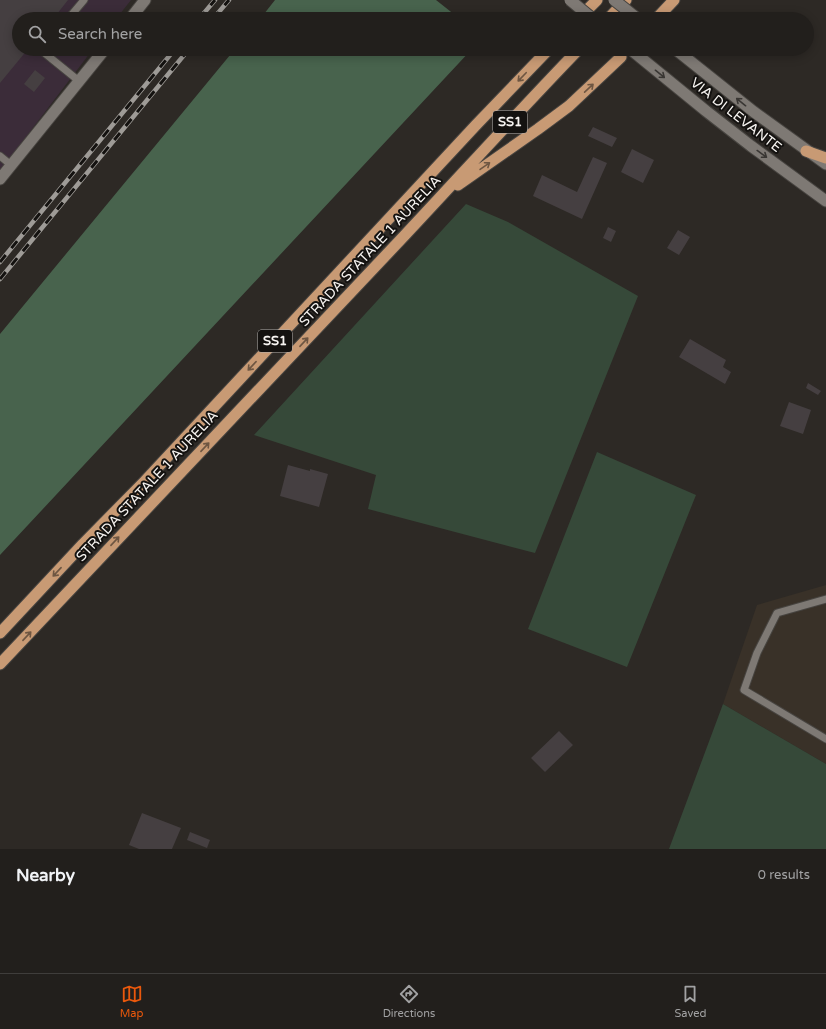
<!DOCTYPE html>
<style>
body{margin:0;font-family:"Varela Round",sans-serif;background:#2e2c29;color:#f1f3f6}
.list{margin:0;padding:0;list-style:none}
h2{display:flex;justify-content:space-between;align-items:center;height:52px;margin:0;padding:0 16px;font-size:17px}
h2 small{font-size:13px;font-weight:400;color:#a2a2a3}
.icon{flex:none;width:22px;height:22px;fill:none;stroke:currentColor;stroke-width:2;stroke-linecap:round;stroke-linejoin:round}
.map{position:relative;flex:none;width:826px;height:849px;overflow:hidden}
.search{position:absolute;background:#221f1c;box-shadow:0 2px 10px #0003;left:12px;right:12px;top:12px;height:44px;display:flex;align-items:center;gap:10px;box-sizing:border-box;padding:0 14px;border-radius:22px;color:#a2a2a3;font-size:15px}
.sheet{height:124px;background:#221f1c}
nav{display:flex;justify-content:space-around;align-items:center;box-sizing:border-box;height:56px;border-top:1px solid #3f3d3b;background:#221f1c;font-size:11px;color:#a2a2a3}
nav a{display:grid;justify-items:center;gap:2px}
nav .on{color:#ea580c}
.map>svg:first-child{display:block}
.commercial{fill:#3b2c39}
.built{fill:#393128}
.green{fill:#364939}
.forest{fill:#48634d}
.building{fill:#453f41}
.lines{fill:none;stroke-linecap:round;stroke-linejoin:round}
.service-casing{stroke:#474440;stroke-width:9}
.minor-casing{stroke:#474440;stroke-width:13}
.secondary-casing{stroke:#474440;stroke-width:13}
.trunk-casing{stroke:#474440;stroke-width:13}
.service{stroke:#7e7974;stroke-width:7}
.minor{stroke:#7e7974;stroke-width:11}
.secondary{stroke:#7e7974;stroke-width:11}
.trunk{stroke:#c89a74;stroke-width:11}
.rail-casing{stroke:#9e9b97;stroke-width:4.5}
.rail{stroke:#141210;stroke-width:3;stroke-dasharray:9;stroke-linecap:butt}
.secondary-bridge-casing{stroke:#474440;stroke-width:13;stroke-linecap:butt}
.secondary-bridge{stroke:#7e7974;stroke-width:11}
.oneway{stroke:#393633}
.oneway2{stroke:#6e5642}
.labels{text-anchor:middle;dominant-baseline:central;stroke-width:4;stroke-linejoin:round;paint-order:stroke}
.shield{fill:#141210;stroke:#b3b0ae;stroke-width:1}
.shield-label{font-size:13px;font-weight:bold;fill:#f7f4f1}
.street-label{font-size:14px;fill:#f7f4f1;stroke:#141210}
</style>
<div class="map">
<svg width="826" height="849" viewBox="0 0 826 849">
<rect width="100%" height="100%" fill="#2d2925"/>
<path class="commercial" d="M0,0H131L116,19H19V49H93L0,171Z"/>
<path class="built" d="M826,585V764L723,704L757,605Z"/>
<path class="green" d="M466,204L508,222L638,296L535,553L368,509L376,475L254,435Z
M597,452L696,495L627,667L528,629Z
M723,704L826,764V849H669Z"/>
<path class="forest" d="M275,0H436L460,19H260Z
M235,49H472L0,555V334Z"/>
<path class="building" d="M0,0H68L53,19H19V49H28L0,83Z
M35,70L45,78L34,92L24,84Z
M593,127L617,138L612,147L588,136Z
M632,149L654,160L643,183L621,172Z
M593,157L607,163L582,219L533,196L542,175L577,192Z
M608,227L616,231L611,242L603,238Z
M678,230L690,237L679,255L667,248Z
M690,339L726,360L723,367L731,372L725,384L679,357Z
M808,383L821,391L818,395L806,388Z
M789,402L811,410L803,434L780,426Z
M288,465L310,471V469L328,474L319,507L280,496Z
M559,731L573,745L545,772L531,758Z
M142,813L181,828L172,849H139L129,845Z
M190,832L210,840L207,848L187,840Z"/>
<g class="lines">
<defs>
<path id="service" d="M68,19L84,0
M44,49L42,51L79,81
M0,156L11,165
M826,599L777,613L757,653L744,690L826,739"/>
<path id="minor" d="M130,19L145,0
M0,179L105,49"/>
<path id="secondary" d="M630,49L706,111L751,146L826,201
M675,49L754,112L826,164"/>
<path id="trunk" d="M658,17L674,0
M578,19L597,0
M608,19L626,0
M806,151L826,158
M458,185L538,129L569,106L621,57
M0,633L83,544L145,481L476,125L549,49
M0,664C135,521 270,378 405,235C463,173 520,110 579,49"/>
</defs>
<use href="#service" class="service-casing"/>
<use href="#minor" class="minor-casing"/>
<use href="#secondary" class="secondary-casing"/>
<use href="#trunk" class="trunk-casing"/>
<use href="#service" class="service"/>
<use href="#minor" class="minor"/>
<use href="#secondary" class="secondary"/>
<use href="#trunk" class="trunk"/>
<defs>
<path id="rail" d="M199,19L215,0
M213,19L229,0
M0,262L175,49
M0,279L189,49"/>
</defs>
<use href="#rail" class="rail-casing"/>
<use href="#rail" class="rail"/>
<defs>
<path id="secondary-bridge" d="M570,0L593,19
M614,0L638,19"/>
</defs>
<use href="#secondary-bridge" class="secondary-bridge-casing"/>
<use href="#secondary-bridge" class="secondary-bridge"/>
</g>
<defs><path id="oneway-shaft" d="M-6 0H5M1.5-3L5.5 0L1.5 3" fill="none" stroke-width="1.6" stroke-linecap="round" stroke-linejoin="round"/></defs>
<g class="oneway">
<use href="#oneway-shaft" transform="translate(660 74) rotate(39)"/>
<use href="#oneway-shaft" transform="translate(741 102) rotate(-141)"/>
<use href="#oneway-shaft" transform="translate(762 154) rotate(36)"/>
</g>
<g class="oneway2">
<use href="#oneway-shaft" transform="translate(522 77) rotate(134)"/>
<use href="#oneway-shaft" transform="translate(589 88) rotate(-43)"/>
<use href="#oneway-shaft" transform="translate(485 166) rotate(-35)"/>
<use href="#oneway-shaft" transform="translate(304 342) rotate(-47)"/>
<use href="#oneway-shaft" transform="translate(252 366) rotate(133)"/>
<use href="#oneway-shaft" transform="translate(205 447) rotate(-47)"/>
<use href="#oneway-shaft" transform="translate(115 541) rotate(-47)"/>
<use href="#oneway-shaft" transform="translate(57 572) rotate(133)"/>
<use href="#oneway-shaft" transform="translate(27 636) rotate(-47)"/>
</g>
<g class="labels">
<g class="shield">
<rect x="493" y="111" width="34" height="22" rx="3"/>
<rect x="258" y="330" width="34" height="22" rx="3"/>
</g>
<g class="shield-label">
<text x="510" y="122">SS1</text>
<text x="275" y="341">SS1</text>
</g>
<g class="street-label">
<text transform="translate(736 115) rotate(38)">VIA DI LEVANTE</text>
<text transform="translate(370 251) rotate(-47)">STRADA STATALE 1 AURELIA</text>
<text transform="translate(147 486) rotate(-47)">STRADA STATALE 1 AURELIA</text>
</g>
</g>
</svg>
<div class="search"><svg class="icon" aria-label="search" viewBox="0 0 24 24"><circle cx="10" cy="10" r="6"/><path d="M15 15l6 6"/></svg>Search here</div>
</div>
<section class="sheet">
<h2>Nearby<small>0 results</small></h2>
<ul class="list">
</ul>
</section>
<nav>
<a class="on"><svg class="icon" aria-label="map" viewBox="0 0 24 24"><path d="M3 6l6-2 6 2 6-2v14l-6 2-6-2-6 2zM9 4v14M15 6v14"/></svg>Map</a>
<a><svg class="icon" aria-label="directions" viewBox="0 0 24 24"><path d="M12 3l9 9-9 9-9-9zM9 14v-3h6M13 9l2 2-2 2"/></svg>Directions</a>
<a><svg class="icon" aria-label="saved" viewBox="0 0 24 24"><path d="M7 4h10v16l-5-4-5 4z"/></svg>Saved</a>
</nav>
